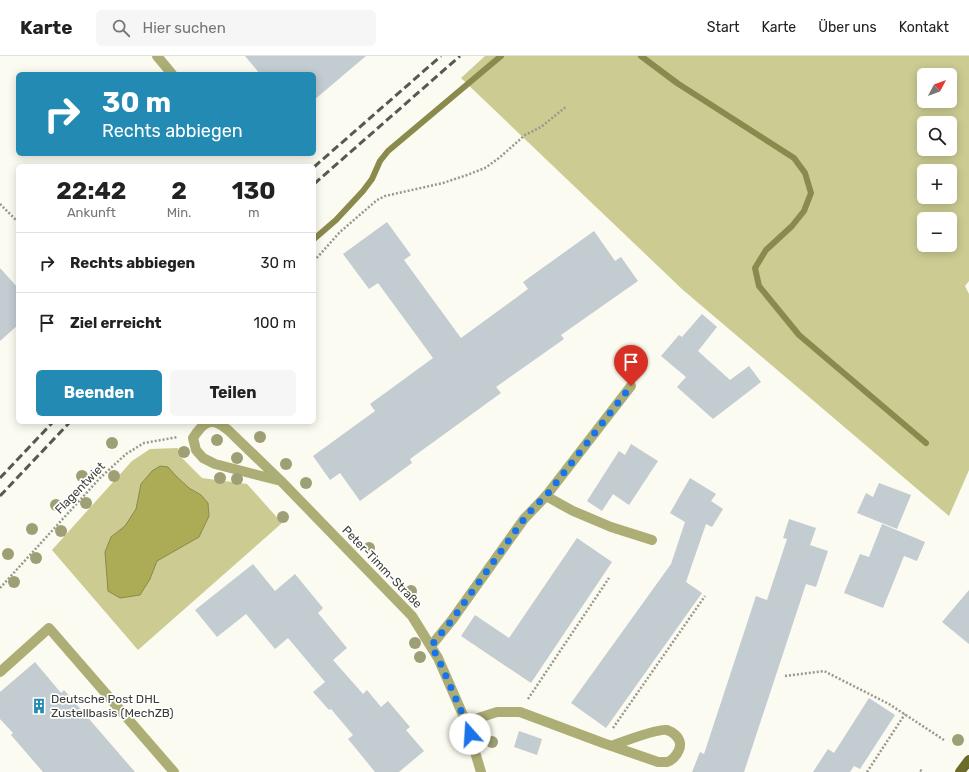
<!DOCTYPE html>
<html lang="de">
<meta charset="utf-8">
<style>
body{margin:0;font-family:Rubik,sans-serif;background:#f6f6f6;color:#222;height:100vh;display:flex;flex-direction:column;font-size:15px;white-space:nowrap}
*{box-sizing:border-box;margin:0}
p{font-size:13px;color:#767676}
.icon{flex:none;width:22px;height:22px;fill:none;stroke:currentColor;stroke-width:2;stroke-linecap:round;stroke-linejoin:round}
.map{position:relative;flex:1;overflow:hidden}
.panel{position:absolute;left:16px;top:108px;width:300px;height:260px;display:flex;flex-direction:column;background:#fff;border-radius:6px;box-shadow:0 2px 10px #0003}
.panel>*{flex:none}
.guide{position:absolute;left:16px;top:16px;width:300px;height:84px;border-radius:6px;box-shadow:0 2px 10px #0003;background:#238bb3;color:#fff;overflow:hidden}
.needle{width:26px;rotate:49deg}
.buttons{position:absolute;left:917px;top:12px;display:grid;gap:8px}
.buttons a{display:grid;place-items:center;width:40px;height:40px;border-radius:6px;background:#fff;box-shadow:0 2px 10px #0003;font-size:20px}
.pin{position:absolute;display:grid;place-items:center;width:34px;height:34px;color:#fff;margin:-41px -17px;border-radius:50% 50% 50% 0;rotate:-45deg;box-shadow:0 0 4px #0007}
.pin .icon{rotate:45deg}
.me{position:absolute;width:44px;margin:-22px;rotate:341deg;stroke-linejoin:round;filter:drop-shadow(0 0 3px #0008)}
.turn{display:flex;align-items:center;gap:14px;height:84px;padding:0 20px;font-size:18px}
.turn .icon{width:52px;height:52px;stroke-width:2.5}
.turn b{display:block;font-size:28px;line-height:34px}
.eta{display:flex;justify-content:space-evenly;align-items:center;height:68px;text-align:center}
.eta b{font-size:24px;font-weight:700;line-height:28px}
.action{display:flex;gap:8px;margin-top:auto;padding:8px 20px}
.action a{flex:1;height:46px;border-radius:6px;background:#238bb3;color:#fff;font-size:16px;font-weight:700;line-height:46px;text-align:center}
.action a+a{background:#f6f6f6;color:#222}
ul{padding:0;list-style:none}
li{display:flex;align-items:center;gap:12px;height:60px;padding:0 20px;border-top:1px solid #e0e0e0}
li div{flex:1}
li b{display:block;font-size:15px}
li em{font-style:normal}
header{display:flex;align-items:center;gap:24px;box-sizing:border-box;height:56px;padding:0 20px;background:#fff;border-bottom:1px solid #e0e0e0}
header strong{font-size:19px}
nav{display:flex;gap:22px;margin-inline-start:auto;font-size:14px}
.search{width:280px;height:36px;background:#f6f6f6;display:flex;align-items:center;gap:10px;box-sizing:border-box;padding:0 14px;border-radius:6px;color:#767676;font-size:15px}
.map>svg:first-child{display:block}
.green{fill:#cbcb92;fill-rule:evenodd}
.water{fill:#acab56;stroke:#8a8a4d}
.lines{fill:none;stroke-linecap:round;stroke-linejoin:round}
.stream{stroke:#8a8a4d;stroke-width:6}
.building{fill:#c2ccd1}
.path{stroke:#989891;stroke-width:2.5;stroke-dasharray:2 2;stroke-linecap:butt}
.service{stroke:#adae75;stroke-width:10}
.minor{stroke:#adae75;stroke-width:10}
.primary{stroke:#6c6b2a;stroke-width:10}
.rail{stroke:#585853;stroke-width:3;stroke-dasharray:8 4;stroke-linecap:butt}
.tree{fill:#9f9f76}
.route{stroke:#1a73e8;stroke-width:7;stroke-dasharray:0 12.6}
.labels{text-anchor:middle;dominant-baseline:central;stroke-width:3.5;stroke-linejoin:round;paint-order:stroke}
.street-label{font-size:12px;fill:#3c3c38;stroke:#fff}
.poi-label{font-size:12px;fill:#3c3c38;stroke:#fff;text-anchor:start}
</style>
<header>
<strong>Karte</strong>
<div class="search"><svg class="icon" aria-label="search" viewBox="0 0 24 24"><circle cx="10" cy="10" r="6"/><path d="M15 15l6 6"/></svg>Hier suchen</div>
<nav><a>Start</a><a>Karte</a><a>Über uns</a><a>Kontakt</a></nav>
</header>
<div class="map">
<svg width="969" height="716" viewBox="0 0 969 716">
<rect width="100%" height="100%" fill="#fbfbf1"/>
<!-- green -->
<g class="green">
<path d="M 485,0 L 969,0 L 969,225 L 965,230 L 969,238 L 969,414 L 949,460 L 683,234 L 461,22 ZM 924,19 L 950,19 L 950,45 L 924,45 ZM 924,67 L 950,67 L 950,93 L 924,93 ZM 924,115 L 950,115 L 950,141 L 924,141 ZM 924,163 L 950,163 L 950,189 L 924,189 Z"/>
<path d="M 178,392 L 180,400 L 202,422 L 247,428 L 282,467 L 138,594 L 52,494 L 132,405 L 150,393 Z"/>
</g>
<!-- water -->
<path class="water" d="M 160,410 L 168,411 L 176,420 L 189,432 L 201,439 L 208,447 L 209,460 L 199,481 L 157,505 L 150,523 L 140,539 L 120,542 L 108,535 L 105,496 L 111,481 L 125,470 L 136,453 L 141,428 L 152,415 Z"/>
<g class="lines">
<!-- stream -->
<g class="stream">
<path d="M 641,0 L 677,27 L 794,102 L 805,117 L 811,137 L 804,155 L 792,170 L 766,194 L 755,212 L 759,230 L 799,279 L 926,387"/>
<path d="M 314,183 L 336,164 L 363,135 L 372,123 L 380,105 L 388,95 L 501,0"/>
</g>
</g>
<!-- building -->
<g class="building">
<path d="M 245,0 L 366,0 L 314,44 L 314,18 L 260,18 Z"/>
<path d="M 387,166 L 411,199 L 404,204 L 461,282 L 528,233 L 523,226 L 594,175 L 615,205 L 621,201 L 638,225 L 561,279 L 564,283 L 496,331 L 501,337 L 410,403 L 412,407 L 360,445 L 340,417 L 330,424 L 313,400 L 375,355 L 370,348 L 433,302 L 378,227 L 369,233 L 343,198 Z"/>
<path d="M 0,212 L 18,232 L 18,269 L 0,285 Z"/>
<path d="M 702,258 L 717,271 L 698,295 L 730,324 L 749,310 L 761,326 L 713,363 L 677,331 L 686,321 L 661,300 L 679,279 L 682,281 Z"/>
<path d="M 631,388 L 658,405 L 629,449 L 613,438 L 602,455 L 587,445 L 619,395 L 625,399 Z"/>
<path d="M 690,422 L 716,438 L 711,445 L 723,453 L 712,471 L 706,468 L 686,526 L 702,537 L 606,672 L 571,647 L 671,508 L 685,466 L 670,457 Z"/>
<path d="M 879,427 L 911,439 L 897,473 L 857,457 L 866,437 L 873,441 Z"/>
<path d="M 789,463 L 816,472 L 810,489 L 828,495 L 816,531 L 806,528 L 744,716 L 692,716 L 700,696 L 704,698 L 756,540 L 767,544 L 787,483 L 783,482 Z"/>
<path d="M 882,468 L 925,486 L 917,505 L 904,500 L 883,552 L 844,537 L 860,498 L 869,501 Z"/>
<path d="M 577,482 L 612,506 L 531,627 L 461,580 L 475,559 L 509,582 Z"/>
<path d="M 253,508 L 275,535 L 295,518 L 323,552 L 318,557 L 347,592 L 333,604 L 363,638 L 367,634 L 381,651 L 388,645 L 410,671 L 406,674 L 424,695 L 399,716 L 375,716 L 362,700 L 348,683 L 353,679 L 331,653 L 329,654 L 313,636 L 325,626 L 288,582 L 275,593 L 246,558 L 217,581 L 195,554 Z"/>
<path d="M 969,534 L 969,588 L 942,566 Z"/>
<path d="M 35,606 L 61,637 L 64,634 L 135,716 L 43,716 L 11,679 L 13,677 L 0,663 L 0,636 Z"/>
<path d="M 869,642 L 895,659 L 860,713 L 854,710 L 850,716 L 813,716 L 828,693 L 834,697 Z"/>
<path d="M 519,675 L 542,683 L 537,699 L 514,691 Z"/>
</g>
<g class="lines">
<!-- path -->
<g class="path">
<path d="M 0,148 L 18,166"/>
<path d="M 314,205 L 340,176 L 377,144 L 385,140 L 443,127 L 467,119 L 485,112 L 499,102 L 525,79 L 541,71 L 567,50"/>
<path d="M 0,532 L 100,422 L 126,398 L 144,387 L 178,381"/>
<path d="M 785,620 L 824,615 L 889,648 L 944,684"/>
<path d="M 528,643 L 609,522"/>
<path d="M 613,672 L 705,540"/>
<path d="M 920,714 L 923,716"/>
<path d="M 867,716 L 905,658"/>
</g>
<!-- service -->
<g class="service">
<path d="M 157,0 L 172,18"/>
<path d="M 546,440 L 573,455 L 611,471 L 652,484"/>
<path d="M 431,590 L 452,564 L 524,463 L 546,440 L 631,330"/>
<path d="M 0,616 L 49,572 L 174,716"/>
</g>
<!-- minor -->
<g class="minor">
<path d="M 281,425 L 215,408 L 203,402 L 196,394 L 193,382 C 199,373 207,361 219,368 C 222,369 225,372 228,374 L 281,425 L 412,560 L 438,602 L 466,666 L 481,716"/>
<path d="M 466,666 L 497,656 L 520,656 L 603,687 L 658,706 C 661,706 665,706 667,706 C 674,704 681,694 680,687 C 679,681 673,676 667,674 C 658,672 622,686 611,690"/>
</g>
<!-- primary -->
<path class="primary" d="M 960,716 L 969,704"/>
<!-- rail -->
<g class="rail">
<path d="M 314,111 L 441,0"/>
<path d="M 314,128 L 460,0"/>
<path d="M 0,422 L 53,366"/>
<path d="M 0,440 L 70,366"/>
</g>
</g>
<!-- trees -->
<g class="tree">
<circle cx="260" cy="381" r="6"/>
<circle cx="217" cy="384" r="6"/>
<circle cx="112" cy="387" r="6"/>
<circle cx="184" cy="396" r="6"/>
<circle cx="237" cy="402" r="6"/>
<circle cx="286" cy="408" r="6"/>
<circle cx="82" cy="420" r="6"/>
<circle cx="114" cy="420" r="6"/>
<circle cx="220" cy="422" r="6"/>
<circle cx="237" cy="423" r="6"/>
<circle cx="306" cy="427" r="6"/>
<circle cx="86" cy="447" r="6"/>
<circle cx="56" cy="449" r="6"/>
<circle cx="283" cy="461" r="6"/>
<circle cx="32" cy="473" r="6"/>
<circle cx="61" cy="475" r="6"/>
<circle cx="369" cy="492" r="6"/>
<circle cx="8" cy="498" r="6"/>
<circle cx="36" cy="502" r="6"/>
<circle cx="14" cy="526" r="6"/>
<circle cx="411" cy="535" r="6"/>
<circle cx="415" cy="587" r="6"/>
<circle cx="420" cy="601" r="6"/>
<circle cx="958" cy="684" r="6"/>
<circle cx="492" cy="686" r="6"/>
</g>
<g class="lines">
<!-- route -->
<path class="route" d="M 470,678 L 466,666 L 438,602 L 431,590 L 452,564 L 524,463 L 535,450 L 546,440 L 631,330"/>
</g>
<!-- icons -->
<defs>
<symbol id="building-bare" viewBox="-9 -9 18 18"><path d="M-4-6H4V6H1V3H-1V6H-4ZM-2.5-4.3h1.7v1.8h-1.7ZM.8-4.3h1.7v1.8H.8ZM-2.5-1h1.7V.8h-1.7ZM.8-1h1.7V.8H.8Z" fill="#238bb3" stroke="#fff" stroke-width="2.5" paint-order="stroke"/></symbol>
</defs>
<g fill-rule="evenodd">
<use href="#building-bare" x="28" y="639" width="22" height="22"/>
</g>
<g class="labels">
<!-- street labels -->
<g class="street-label">
<text transform="translate(80 432) rotate(-46)">Flagentwiet</text>
<text transform="translate(382 511) rotate(46)">Peter-Timm-Straße</text>
</g>
<!-- poi labels -->
<g class="poi-label">
<text x="51" y="643">Deutsche Post DHL<tspan x="51" dy="14">Zustellbasis (MechZB)</tspan></text>
</g>
</g>
</svg>
<div class="buttons">
<a><svg class="needle" viewBox="-14 -14 28 28"><path d="M0-13l5 13h-10z" fill="#e53935"/><path d="M0 13l5-13h-10z" fill="#767676"/></svg></a>
<a><svg class="icon" aria-label="search" viewBox="0 0 24 24"><circle cx="10" cy="10" r="6"/><path d="M15 15l6 6"/></svg></a>
<a>+</a>
<a>−</a>
</div>
<div class="pin" style="left:631px;top:330px;background:#d93025"><svg class="icon" aria-label="arrive" viewBox="0 0 24 24"><path d="M6 21V4h12l-3 4 3 4H6"/></svg></div>
<svg class="me" style="left:470px;top:678px" viewBox="-20 -20 40 40"><circle r="19" fill="#fff"/><path d="M0-13L10 11 0 6-10 11z" fill="#1a73e8"/></svg>
<div class="guide">
<div class="turn"><svg class="icon" aria-label="right" viewBox="0 0 24 24"><path d="M7 20v-9h11M14 6l5 5-5 5"/></svg><div><b>30 m</b>Rechts abbiegen</div></div>
</div>
<section class="panel">
<div class="eta">
<div><b>22:42</b><p>Ankunft</p></div>
<div><b>2</b><p>Min.</p></div>
<div><b>130</b><p>m</p></div>
</div>
<ul>
<li><svg class="icon" aria-label="right" viewBox="0 0 24 24"><path d="M7 20v-9h11M14 6l5 5-5 5"/></svg><div><b>Rechts abbiegen</b></div><em>30 m</em></li>
<li><svg class="icon" aria-label="arrive" viewBox="0 0 24 24"><path d="M6 21V4h12l-3 4 3 4H6"/></svg><div><b>Ziel erreicht</b></div><em>100 m</em></li>
</ul>
<div class="action"><a>Beenden</a><a>Teilen</a></div>
</section>
</div>
